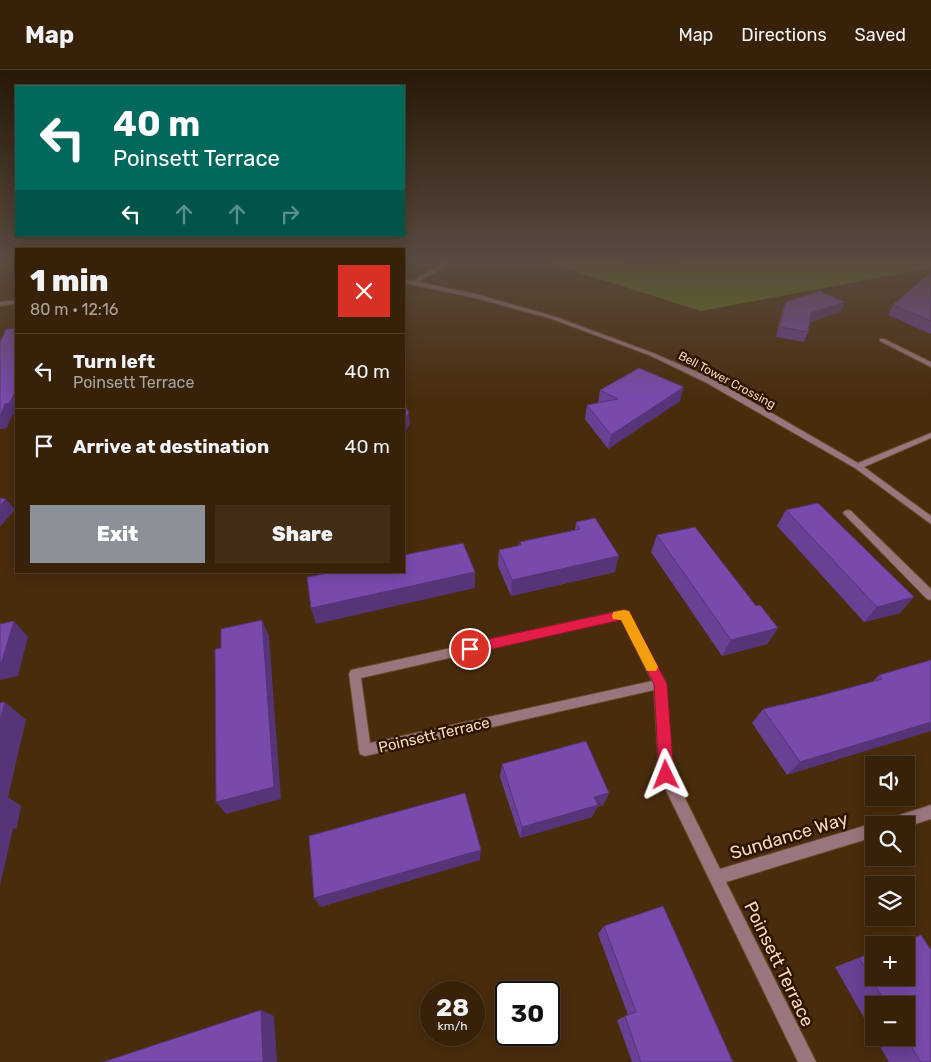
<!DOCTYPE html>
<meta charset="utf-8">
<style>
body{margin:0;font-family:Rubik,sans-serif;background:#422e17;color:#f1f3f6;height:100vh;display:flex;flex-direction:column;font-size:19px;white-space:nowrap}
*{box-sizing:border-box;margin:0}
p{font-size:16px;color:#aaa39c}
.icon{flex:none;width:28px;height:28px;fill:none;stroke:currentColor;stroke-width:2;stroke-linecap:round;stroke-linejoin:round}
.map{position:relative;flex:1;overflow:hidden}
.drawer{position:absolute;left:15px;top:178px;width:390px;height:325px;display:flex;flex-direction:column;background:#372109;border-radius:0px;box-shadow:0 2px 12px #0003,0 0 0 1px #513e2a}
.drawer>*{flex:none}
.guide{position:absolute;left:15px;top:15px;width:390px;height:152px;border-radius:0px;box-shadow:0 2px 12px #0003,0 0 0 1px #513e2a;background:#00695c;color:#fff;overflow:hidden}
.buttons{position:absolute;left:865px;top:686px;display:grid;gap:10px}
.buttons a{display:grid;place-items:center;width:50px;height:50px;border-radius:0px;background:#372109;box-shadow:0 2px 12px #0003,0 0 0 1px #513e2a;font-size:25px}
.speed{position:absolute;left:420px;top:911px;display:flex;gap:10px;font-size:25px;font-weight:700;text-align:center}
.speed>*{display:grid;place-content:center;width:65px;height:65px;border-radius:50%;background:#372109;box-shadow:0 2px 12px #0003,0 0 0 1px #513e2a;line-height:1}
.speed small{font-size:12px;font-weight:400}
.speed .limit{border:2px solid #111;border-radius:8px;background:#fff;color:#111}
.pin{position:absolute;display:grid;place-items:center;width:42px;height:42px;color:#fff;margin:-21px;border:2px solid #fff;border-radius:50%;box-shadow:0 1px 5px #0007}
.me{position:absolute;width:55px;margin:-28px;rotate:358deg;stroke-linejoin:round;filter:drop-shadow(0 0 4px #0008)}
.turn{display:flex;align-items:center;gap:18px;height:105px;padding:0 15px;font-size:22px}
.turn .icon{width:65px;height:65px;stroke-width:2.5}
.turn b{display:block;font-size:35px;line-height:42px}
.lanes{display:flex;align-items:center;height:48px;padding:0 15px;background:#0003;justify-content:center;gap:25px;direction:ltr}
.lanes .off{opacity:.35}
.round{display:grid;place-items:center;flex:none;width:52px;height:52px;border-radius:0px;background:#422e17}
.headline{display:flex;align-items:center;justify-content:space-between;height:85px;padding:0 15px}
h1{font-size:30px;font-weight:800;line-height:38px}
.cta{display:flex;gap:10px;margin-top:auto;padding:10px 15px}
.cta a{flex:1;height:58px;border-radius:0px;background:#8c9099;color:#fff;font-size:20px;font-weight:800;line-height:58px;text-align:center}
.cta a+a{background:#422e17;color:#f1f3f6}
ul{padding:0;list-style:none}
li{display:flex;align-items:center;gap:15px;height:75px;padding:0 15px;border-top:1px solid #513e2a}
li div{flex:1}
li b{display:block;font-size:19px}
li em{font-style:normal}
header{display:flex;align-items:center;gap:30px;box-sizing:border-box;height:70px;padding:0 25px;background:#372109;border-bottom:1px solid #513e2a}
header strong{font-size:24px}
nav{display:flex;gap:28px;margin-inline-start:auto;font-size:18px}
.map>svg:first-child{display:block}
.forest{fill:#5e7714}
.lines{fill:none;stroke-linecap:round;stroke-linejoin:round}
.service-casing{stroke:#654828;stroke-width:2}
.minor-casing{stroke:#654828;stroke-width:2}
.service{fill:#9a757d;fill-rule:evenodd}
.minor{fill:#9a757d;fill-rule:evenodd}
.wall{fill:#684094}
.shaded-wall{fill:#553478}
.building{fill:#794aac;stroke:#553478}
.route{fill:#e11d48;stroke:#92132f}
.slow{fill:#f59e0b}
.labels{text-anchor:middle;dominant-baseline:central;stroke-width:5;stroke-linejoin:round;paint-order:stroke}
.far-street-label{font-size:12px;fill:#f8d8bc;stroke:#2c1500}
.street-label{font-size:15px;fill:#f8d8bc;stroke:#2c1500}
.near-street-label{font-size:18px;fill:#f8d8bc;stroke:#2c1500}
</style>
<header>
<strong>Map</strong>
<nav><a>Map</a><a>Directions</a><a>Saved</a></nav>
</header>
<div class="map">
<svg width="931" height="992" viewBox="0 0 931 992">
<rect width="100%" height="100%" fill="#492c0c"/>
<!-- forest -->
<path class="forest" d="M 540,190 L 621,190 L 630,194 L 765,190 L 931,190 L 931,198 L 701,241 Z"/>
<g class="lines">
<defs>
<path id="service" d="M 446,190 L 451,190 C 442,202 427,204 416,214 L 411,213 C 421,203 436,201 446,190 Z"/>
<g id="minor">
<path d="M 404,209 L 476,224 L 556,247 L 653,283 L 711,308 L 858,393 L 931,363 L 931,368 L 864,397 L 931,446 L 931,454 L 855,398 L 705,312 L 649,285 L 552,249 L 475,228 L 404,213 Z"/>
<path d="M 16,230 L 16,234 L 0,236 L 0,232 Z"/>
<path d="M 880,269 L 884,269 L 931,292 L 931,297 L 880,271 Z"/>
<path d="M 848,440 L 851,441 L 931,519 L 931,530 L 927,529 L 845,445 L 843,443 L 845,441 Z"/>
<path d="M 624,540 L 628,541 L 666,614 L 673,704 L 720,799 L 874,753 L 879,755 L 874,755 L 874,767 L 726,812 L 816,992 L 798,992 L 661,710 L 659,705 L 654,620 L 365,686 L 360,684 L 359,680 L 349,604 L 351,600 ZM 621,549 L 652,611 L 370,673 L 361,608 Z"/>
<path d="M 931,735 L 931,749 L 906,757 L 906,755 L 883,755 L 885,750 L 890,748 Z"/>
</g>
</defs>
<!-- service casing -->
<use href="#service" class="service-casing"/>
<!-- minor casing -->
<use href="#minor" class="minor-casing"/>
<!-- service -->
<use href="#service" class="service"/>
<!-- minor -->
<use href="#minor" class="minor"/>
</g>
<!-- wall -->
<g class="wall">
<path d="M 931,202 L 931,264 L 888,245 L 893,235 Z"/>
<path d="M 786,232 L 845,232 L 840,242 L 810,252 L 808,262 L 804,272 L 776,267 L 782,241 Z"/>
<path d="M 600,320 L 680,331 L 608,379 L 585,349 L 587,335 L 598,333 Z"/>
<path d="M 786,440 L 900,543 L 864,552 L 777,456 Z"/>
<path d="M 576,452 L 615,502 L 511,526 L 498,496 L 499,480 L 519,476 L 520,472 L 575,460 Z"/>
<path d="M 657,465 L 756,536 L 778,558 L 767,574 L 722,586 L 651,482 Z"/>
<path d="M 931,590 L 787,705 L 752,653 L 763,639 L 819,626 L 872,612 L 879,605 Z"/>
<path d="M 502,694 L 609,723 L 603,735 L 597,737 L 592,747 L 520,768 L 500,707 Z"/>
<path d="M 604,856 L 733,992 L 632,992 L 617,950 L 628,945 L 598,864 Z"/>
<path d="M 921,865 L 931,880 L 931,992 L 889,992 L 875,968 L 906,968 L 906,935 L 874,935 L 874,965 L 835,897 L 874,882 L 874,908 L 906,908 L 906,875 L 893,875 Z"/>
</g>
<!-- shaded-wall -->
<g class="shaded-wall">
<path d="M 845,232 L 840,242 L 807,253 L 811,243 Z"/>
<path d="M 684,317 L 680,331 L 608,379 L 611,365 Z"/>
<path d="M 16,320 L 16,344 L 12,345 L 7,358 L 0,359 L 0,347 L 5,334 Z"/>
<path d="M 409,343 L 410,353 L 404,365 L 404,352 Z"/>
<path d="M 6,429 L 15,440 L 0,457 L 0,436 Z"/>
<path d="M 619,486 L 615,502 L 511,526 L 512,510 Z"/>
<path d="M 475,502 L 475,518 L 316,554 L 311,538 Z"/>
<path d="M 914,527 L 900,543 L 864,552 L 877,537 Z"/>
<path d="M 262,550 L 269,566 L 281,729 L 226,744 L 216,732 Z"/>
<path d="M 14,551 L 28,567 L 18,606 L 0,610 L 0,592 Z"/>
<path d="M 778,558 L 767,574 L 722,586 L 731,570 Z"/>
<path d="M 5,632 L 26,650 L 8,727 L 21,736 L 17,758 L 13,759 L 0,816 L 0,651 Z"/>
<path d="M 931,652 L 931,661 L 787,705 L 800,692 Z"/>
<path d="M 609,723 L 603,735 L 597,737 L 592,747 L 520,768 L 522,757 L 594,727 Z"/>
<path d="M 481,780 L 480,790 L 321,837 L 314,828 Z"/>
<path d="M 261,940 L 274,946 L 277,992 L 263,992 Z"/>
</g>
<!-- building -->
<g class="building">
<path d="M 931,202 L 931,251 L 893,235 Z"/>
<path d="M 820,221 L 845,232 L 811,243 L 808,262 L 780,257 L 786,232 Z"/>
<path d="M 16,254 L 16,320 L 10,333 L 5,334 L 0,347 L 0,272 L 6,259 L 15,258 Z"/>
<path d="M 639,298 L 684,317 L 611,365 L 587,335 L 618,329 L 600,320 Z"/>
<path d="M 404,333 L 409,343 L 404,352 Z"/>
<path d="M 0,428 L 6,429 L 0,436 Z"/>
<path d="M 818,433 L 914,527 L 877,537 L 786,440 Z"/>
<path d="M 595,448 L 619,486 L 512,510 L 499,480 L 521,475 L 520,472 L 580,459 L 576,452 Z"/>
<path d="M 695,457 L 756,536 L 760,535 L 778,558 L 731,570 L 657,465 Z"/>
<path d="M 463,473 L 475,502 L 311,538 L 307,507 L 329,503 L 329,501 L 404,501 L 404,485 Z"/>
<path d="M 262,550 L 274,717 L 216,732 L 215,579 L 221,578 L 221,559 Z"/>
<path d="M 14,551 L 2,591 L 0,592 L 0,554 Z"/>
<path d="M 931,590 L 931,652 L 800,692 L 763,639 L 819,626 L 882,609 L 879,605 Z"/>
<path d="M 5,632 L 0,651 L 0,633 Z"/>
<path d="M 586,671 L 609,723 L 594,727 L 598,735 L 522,757 L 502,694 Z"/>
<path d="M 465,723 L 481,780 L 314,828 L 309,766 Z"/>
<path d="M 663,836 L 733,992 L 641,992 L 625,946 L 636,942 L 604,856 Z"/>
<path d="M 921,865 L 931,880 L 931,992 L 921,992 L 906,968 L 906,935 L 887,935 L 859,888 L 874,882 L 874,908 L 906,908 L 906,875 L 894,875 Z"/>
<path d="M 261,940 L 263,992 L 103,992 Z"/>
</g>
<!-- sky -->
<linearGradient id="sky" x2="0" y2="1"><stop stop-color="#281807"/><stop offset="0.58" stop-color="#594b40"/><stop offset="1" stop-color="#594b40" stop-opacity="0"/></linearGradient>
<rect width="931" height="329" fill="url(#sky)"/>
<!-- route -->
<path class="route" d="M 624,540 L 629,541 L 667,614 L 674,705 L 672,710 L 666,712 L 661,710 L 659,705 L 654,614 L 621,550 L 470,584 L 464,579 L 470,573 Z"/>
<!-- slow -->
<path class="slow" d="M 624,540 L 629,541 L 656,593 L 658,597 L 656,601 L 647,601 L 621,550 L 613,549 L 612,546 L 613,542 Z"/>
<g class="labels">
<!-- far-street labels -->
<g class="far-street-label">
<text transform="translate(727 310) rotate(28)">Bell Tower Crossing</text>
</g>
<!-- street labels -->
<g class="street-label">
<text transform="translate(434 665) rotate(-13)">Poinsett Terrace</text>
</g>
<!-- near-street labels -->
<g class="near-street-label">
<text transform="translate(789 766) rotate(-17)">Sundance Way</text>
<text transform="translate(779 894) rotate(64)">Poinsett Terrace</text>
</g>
</g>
</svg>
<div class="buttons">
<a><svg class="icon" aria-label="sound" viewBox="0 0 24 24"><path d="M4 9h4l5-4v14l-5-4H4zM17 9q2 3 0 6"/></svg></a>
<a><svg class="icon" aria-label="search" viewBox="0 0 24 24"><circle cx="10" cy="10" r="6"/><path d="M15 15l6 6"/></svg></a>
<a><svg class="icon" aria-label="layers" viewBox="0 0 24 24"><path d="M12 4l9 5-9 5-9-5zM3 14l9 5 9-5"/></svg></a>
<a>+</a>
<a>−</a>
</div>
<div class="speed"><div>28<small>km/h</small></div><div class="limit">30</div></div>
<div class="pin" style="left:470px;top:579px;background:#d93025"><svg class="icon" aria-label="arrive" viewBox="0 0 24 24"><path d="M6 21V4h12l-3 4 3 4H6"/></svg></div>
<svg class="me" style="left:666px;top:705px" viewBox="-20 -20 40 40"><path d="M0-17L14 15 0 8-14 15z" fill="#e11d48" stroke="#fff" stroke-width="4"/></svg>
<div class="guide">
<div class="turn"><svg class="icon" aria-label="left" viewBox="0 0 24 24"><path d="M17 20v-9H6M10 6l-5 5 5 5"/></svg><div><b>40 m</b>Poinsett Terrace</div></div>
<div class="lanes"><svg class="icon" aria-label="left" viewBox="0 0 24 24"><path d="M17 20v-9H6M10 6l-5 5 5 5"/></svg><svg class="icon off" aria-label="ahead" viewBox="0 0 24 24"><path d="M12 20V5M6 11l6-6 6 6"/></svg><svg class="icon off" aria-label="ahead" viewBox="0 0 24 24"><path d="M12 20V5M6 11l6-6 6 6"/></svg><svg class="icon off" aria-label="right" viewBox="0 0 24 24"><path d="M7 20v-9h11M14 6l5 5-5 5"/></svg></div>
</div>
<section class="drawer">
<div class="headline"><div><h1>1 min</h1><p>80 m · 12:16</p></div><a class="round" style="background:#d93025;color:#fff"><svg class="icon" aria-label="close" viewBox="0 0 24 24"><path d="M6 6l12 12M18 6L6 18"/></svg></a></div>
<ul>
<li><svg class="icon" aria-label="left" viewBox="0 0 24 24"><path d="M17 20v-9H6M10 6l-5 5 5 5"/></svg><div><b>Turn left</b><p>Poinsett Terrace</p></div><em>40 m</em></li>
<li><svg class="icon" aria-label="arrive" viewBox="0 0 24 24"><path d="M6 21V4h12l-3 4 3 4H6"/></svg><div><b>Arrive at destination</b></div><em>40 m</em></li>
</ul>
<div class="cta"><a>Exit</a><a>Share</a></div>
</section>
</div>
